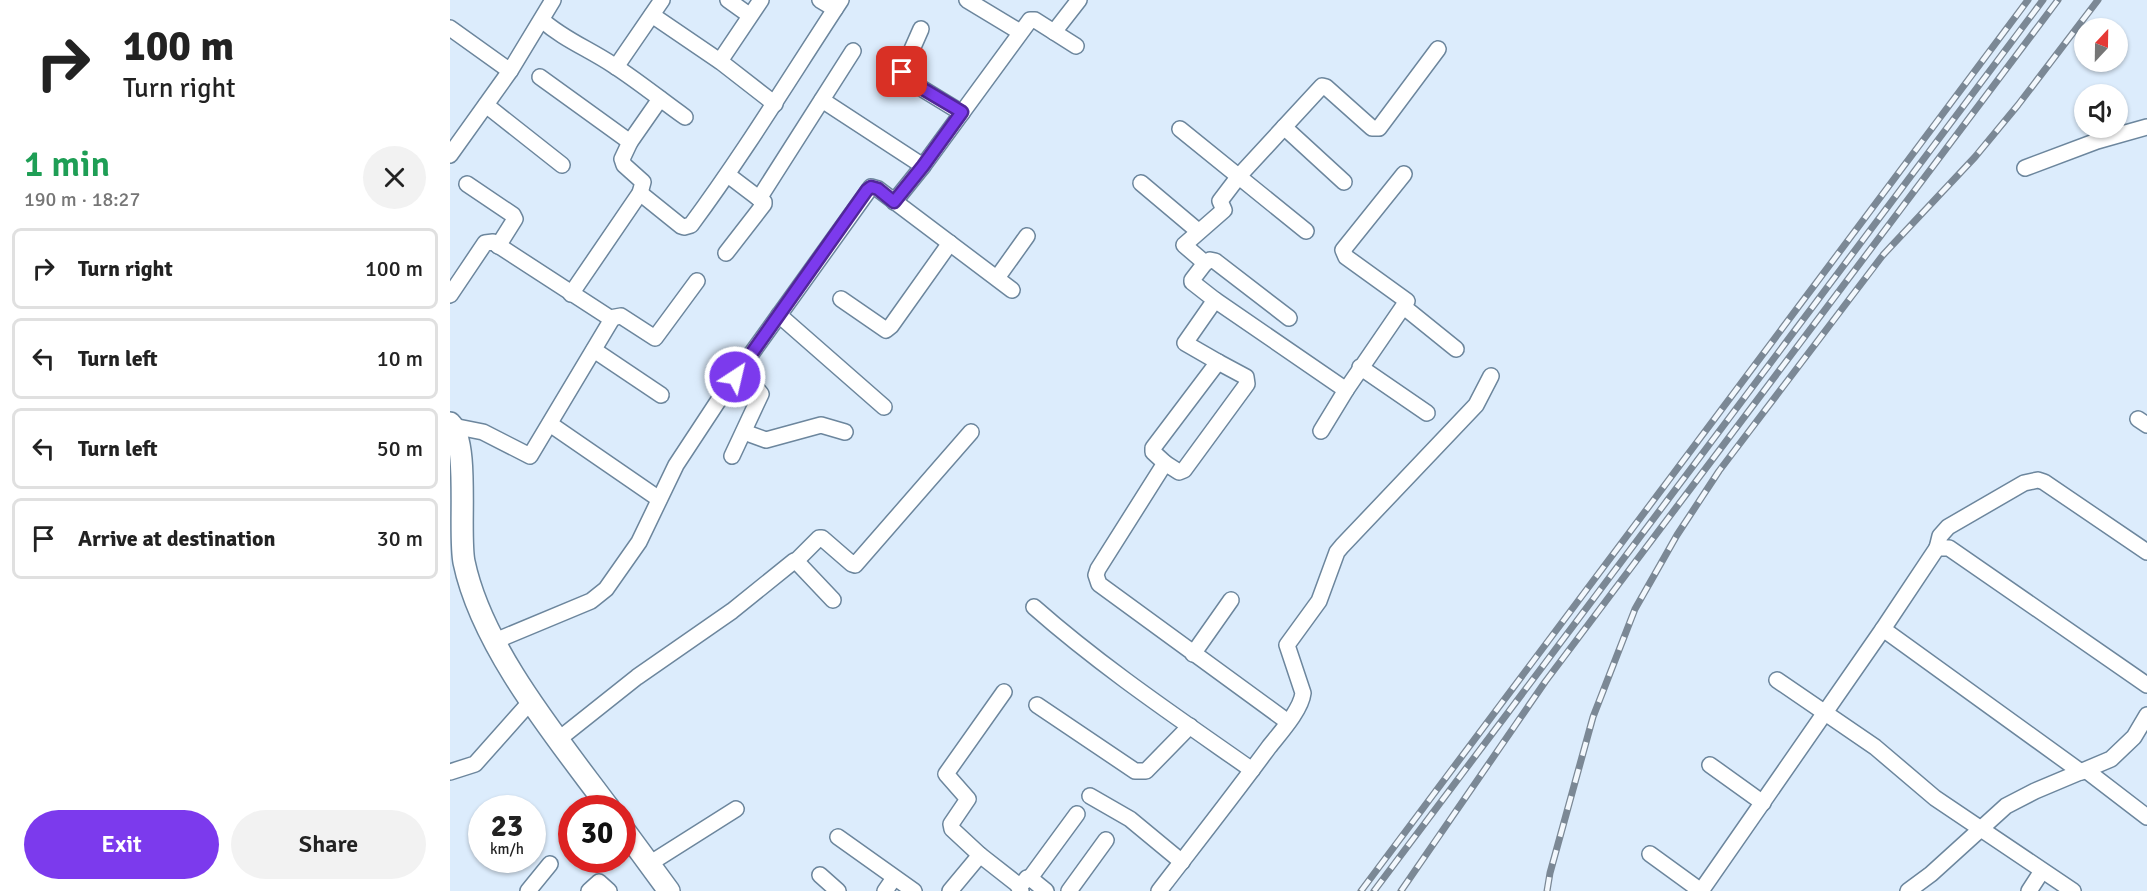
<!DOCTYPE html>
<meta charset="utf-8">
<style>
body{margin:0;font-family:Signika,sans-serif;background:#f2f2f2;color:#222;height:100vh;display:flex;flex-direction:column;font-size:22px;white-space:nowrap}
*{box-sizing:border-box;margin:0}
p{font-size:20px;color:#767676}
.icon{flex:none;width:33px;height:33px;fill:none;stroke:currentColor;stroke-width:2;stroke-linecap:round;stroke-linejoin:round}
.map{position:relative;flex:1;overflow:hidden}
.sheet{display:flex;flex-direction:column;background:#fff;width:450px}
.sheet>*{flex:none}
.hud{background:#fff;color:#222;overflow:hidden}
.needle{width:39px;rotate:22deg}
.tools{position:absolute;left:1624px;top:18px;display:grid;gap:12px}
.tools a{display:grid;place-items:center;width:54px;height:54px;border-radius:50%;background:#fff;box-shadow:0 2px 4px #0004;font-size:30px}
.speed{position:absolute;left:18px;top:795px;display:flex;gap:12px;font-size:30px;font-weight:700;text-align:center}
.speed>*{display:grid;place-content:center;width:78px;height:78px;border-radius:50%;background:#fff;box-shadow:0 2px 4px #0004;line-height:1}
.speed small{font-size:15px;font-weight:400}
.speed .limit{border:9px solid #d22;background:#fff;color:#111}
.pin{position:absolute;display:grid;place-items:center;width:51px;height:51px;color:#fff;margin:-26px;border-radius:12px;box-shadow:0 3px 9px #0006}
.me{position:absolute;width:66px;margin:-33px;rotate:35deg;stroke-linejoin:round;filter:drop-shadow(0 0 4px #0008)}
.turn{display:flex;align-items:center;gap:21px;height:126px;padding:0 24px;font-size:27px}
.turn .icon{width:78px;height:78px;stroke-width:2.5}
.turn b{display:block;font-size:42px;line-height:51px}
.round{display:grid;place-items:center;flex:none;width:63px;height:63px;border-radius:32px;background:#f2f2f2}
.headline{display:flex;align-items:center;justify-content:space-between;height:102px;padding:0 24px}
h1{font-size:36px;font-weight:600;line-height:45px;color:#1e9e55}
.cta{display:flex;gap:12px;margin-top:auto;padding:12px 24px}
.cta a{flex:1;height:69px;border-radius:36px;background:#7c3aed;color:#fff;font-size:24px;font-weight:600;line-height:69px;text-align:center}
.cta a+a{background:#f2f2f2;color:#222}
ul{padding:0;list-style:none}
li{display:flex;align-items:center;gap:18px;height:81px;margin:0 12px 9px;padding:0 12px;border:3px solid #e0e0e0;border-radius:9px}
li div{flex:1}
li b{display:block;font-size:22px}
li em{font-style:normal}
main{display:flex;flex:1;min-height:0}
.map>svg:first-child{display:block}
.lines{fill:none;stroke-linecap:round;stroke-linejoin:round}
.street-casing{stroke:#6c869d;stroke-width:18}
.secondary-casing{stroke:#6c869d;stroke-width:24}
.street{stroke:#fff;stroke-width:15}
.secondary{stroke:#fff;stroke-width:21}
.rail-casing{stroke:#7b8895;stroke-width:7}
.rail{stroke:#f3f8fd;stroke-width:4.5;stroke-dasharray:14;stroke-linecap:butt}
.route-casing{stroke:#51269a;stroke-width:15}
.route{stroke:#7c3aed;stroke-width:10}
</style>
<main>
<section class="sheet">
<div class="hud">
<div class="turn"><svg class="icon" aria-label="right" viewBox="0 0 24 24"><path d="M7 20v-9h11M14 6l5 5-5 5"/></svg><div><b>100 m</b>Turn right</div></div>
</div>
<div class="headline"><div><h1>1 min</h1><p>190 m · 18:27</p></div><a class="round"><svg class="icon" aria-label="close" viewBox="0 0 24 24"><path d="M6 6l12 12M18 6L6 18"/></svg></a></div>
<ul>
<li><svg class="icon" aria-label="right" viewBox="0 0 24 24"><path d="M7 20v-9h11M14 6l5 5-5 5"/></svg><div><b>Turn right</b></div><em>100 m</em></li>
<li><svg class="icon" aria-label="left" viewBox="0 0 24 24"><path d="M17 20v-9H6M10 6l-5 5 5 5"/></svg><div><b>Turn left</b></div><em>10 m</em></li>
<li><svg class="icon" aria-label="left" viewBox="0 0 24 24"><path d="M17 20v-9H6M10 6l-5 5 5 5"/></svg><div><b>Turn left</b></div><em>50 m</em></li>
<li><svg class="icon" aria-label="arrive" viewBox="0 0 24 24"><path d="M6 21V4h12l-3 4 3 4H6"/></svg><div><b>Arrive at destination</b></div><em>30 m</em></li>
</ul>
<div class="cta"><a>Exit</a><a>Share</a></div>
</section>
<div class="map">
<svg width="1697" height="891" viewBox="0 0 1697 891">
<rect width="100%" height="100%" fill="#dcecfc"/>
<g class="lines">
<defs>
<g id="street">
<path d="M 278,0 L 299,15"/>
<path d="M 370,0 L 385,9"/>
<path d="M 517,0 L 570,32"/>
<path d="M 202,15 L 271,62 L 325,104"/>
<path d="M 92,20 C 113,39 139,49 163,65 C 188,81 211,100 235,117"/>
<path d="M 0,28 L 60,71 L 103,0"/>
<path d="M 471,29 L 452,72 L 453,77 L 512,113"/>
<path d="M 604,32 L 629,0"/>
<path d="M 270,61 L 311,0"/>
<path d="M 166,67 L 212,0"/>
<path d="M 90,77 L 180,142"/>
<path d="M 372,100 L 473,166"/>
<path d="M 36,105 L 112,165"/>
<path d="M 834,127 L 894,182"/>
<path d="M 730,129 L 856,231"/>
<path d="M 0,155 L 60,71"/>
<path d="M 1575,168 L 1647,141 L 1697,127"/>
<path d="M 278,175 L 307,197 L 310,197 L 403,51"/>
<path d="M 691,183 L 748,231"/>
<path d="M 17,184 L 63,215 L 65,219 L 48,246"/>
<path d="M 190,193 L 231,226 L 234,227 L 241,225 C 295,152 341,76 391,0"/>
<path d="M 444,202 L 473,166 L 580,20 L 585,20 L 626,46"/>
<path d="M 276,253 L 314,204 L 314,202 L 308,198"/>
<path d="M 755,263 L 760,260 L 765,261 L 839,318"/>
<path d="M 547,278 L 577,236"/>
<path d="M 121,294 L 190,193 L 193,182 L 174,165 L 172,159 L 180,142 L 210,99"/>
<path d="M 0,295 L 35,243 L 43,242 L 160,318 L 171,316 L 205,338 L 247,281"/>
<path d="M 391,299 L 436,330 L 441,326 L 500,243"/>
<path d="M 765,300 L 742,282 L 742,280 L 755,263 L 734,245 L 774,210 L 770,201 L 789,176 L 872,86 L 876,87 L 922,128 L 929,128 L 988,49"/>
<path d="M 954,307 L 1006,349"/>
<path d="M 329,315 L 434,407"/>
<path d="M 144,350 L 211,395"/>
<path d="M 768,362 L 796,377 L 797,384 L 734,470 L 729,472 L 715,463 L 648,569 L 646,575 L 649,584 L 838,722"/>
<path d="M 910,367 L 977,413"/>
<path d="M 1688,419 L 1697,425"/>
<path d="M 100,424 L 209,499"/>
<path d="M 3,426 L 33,432 L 80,456 L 162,319"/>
<path d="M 871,431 L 896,390"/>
<path d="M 294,432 L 316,440 L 371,425 L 395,432"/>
<path d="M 282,456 L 311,394 L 307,389 L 285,377"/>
<path d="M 715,463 L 703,452 L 703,448 L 768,362 L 735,343 L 765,300 L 896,390 L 957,301 L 896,257 L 893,250 L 954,174"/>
<path d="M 1487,548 L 1490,536 L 1498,527 L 1574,483 L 1588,480 L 1594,482 L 1697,552"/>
<path d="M 346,561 L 369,538 L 372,538 L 402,564 L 405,565 L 521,432"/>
<path d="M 584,607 C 652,667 728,718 802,770"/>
<path d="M 1433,629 L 1631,772"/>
<path d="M 45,641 L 141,601 L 156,589 L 189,542 L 226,465 L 276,389 L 421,187 L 428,189 L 562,290"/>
<path d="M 743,654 L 781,600"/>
<path d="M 1327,680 L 1425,747 L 1485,798 L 1623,891"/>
<path d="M 554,692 L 496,774 L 518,799 L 501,824 L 502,829 L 530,855 L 567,884 L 571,891"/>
<path d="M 587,705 L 685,771 L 696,771 L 740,726"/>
<path d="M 109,739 L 187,677 L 282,611 L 344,561 L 347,562 L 383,600"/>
<path d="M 1260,765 L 1313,803"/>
<path d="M 1637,771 L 1697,817"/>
<path d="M 0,772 L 25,764 L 81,701"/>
<path d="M 640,796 L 680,819 L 732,862"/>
<path d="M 388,837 L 464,891"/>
<path d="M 1200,854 L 1251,891 L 1433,629 L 1487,548 L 1499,548 L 1697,685"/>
<path d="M 199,864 L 286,809"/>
<path d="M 370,875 L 388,891"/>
<path d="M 580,878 L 627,814"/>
<path d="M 574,882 L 577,878 L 580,878 L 596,891"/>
<path d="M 78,891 L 100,864"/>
<path d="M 139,891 L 149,882 L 159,891"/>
<path d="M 435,891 L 444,878"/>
<path d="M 500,891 L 530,855"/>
<path d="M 619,891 L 656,840"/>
<path d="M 709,891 C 746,843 783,796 819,747 C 830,733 851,710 853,693 L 837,645 L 869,601 L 887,552 L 892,546 L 1026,405 L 1041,376"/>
<path d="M 1458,891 L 1481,874 L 1556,806 L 1585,791 L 1661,759 L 1684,737 L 1697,715"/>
<path d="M 1579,891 L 1592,871"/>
</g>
<g id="secondary">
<path d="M 0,423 C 20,442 8,533 14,562 C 32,648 107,738 159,808"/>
<path d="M 172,827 L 219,891"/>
</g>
</defs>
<!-- street casing -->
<use href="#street" class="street-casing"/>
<!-- secondary casing -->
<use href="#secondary" class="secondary-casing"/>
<!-- street -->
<use href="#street" class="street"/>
<!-- secondary -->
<use href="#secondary" class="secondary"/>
<defs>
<g id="rail">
<path d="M 911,891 L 1578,0"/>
<path d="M 924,891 L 1593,0"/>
<path d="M 951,891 L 1095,682 L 1608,0"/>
<path d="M 1097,891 L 1100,873 L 1143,717 L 1185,609 L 1227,535 L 1269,471 L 1433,255 L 1525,157 L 1568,105 L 1648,0"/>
</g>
</defs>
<!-- rail casing -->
<use href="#rail" class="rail-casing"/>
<!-- rail -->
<use href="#rail" class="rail"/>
</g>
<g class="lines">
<defs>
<path id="route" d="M 285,377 L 417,190 L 421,187 L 428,189 L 444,202 L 473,166 L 512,112 L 453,77 L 452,72"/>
</defs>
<!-- route casing -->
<use href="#route" class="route-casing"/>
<!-- route -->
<use href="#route" class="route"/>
</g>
</svg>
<div class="tools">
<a><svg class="needle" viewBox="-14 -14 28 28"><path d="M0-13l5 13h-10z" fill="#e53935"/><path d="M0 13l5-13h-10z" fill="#767676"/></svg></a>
<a><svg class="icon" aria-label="sound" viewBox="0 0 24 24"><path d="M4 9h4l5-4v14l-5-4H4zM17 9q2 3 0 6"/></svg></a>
</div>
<div class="speed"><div>23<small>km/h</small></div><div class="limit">30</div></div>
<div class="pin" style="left:452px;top:72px;background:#d93025"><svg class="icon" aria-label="arrive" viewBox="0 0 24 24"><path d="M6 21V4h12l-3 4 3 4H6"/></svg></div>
<svg class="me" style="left:285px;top:377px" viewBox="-20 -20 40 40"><circle r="17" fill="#7c3aed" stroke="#fff" stroke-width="3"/><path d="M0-11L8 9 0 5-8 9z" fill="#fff"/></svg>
</div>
</main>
